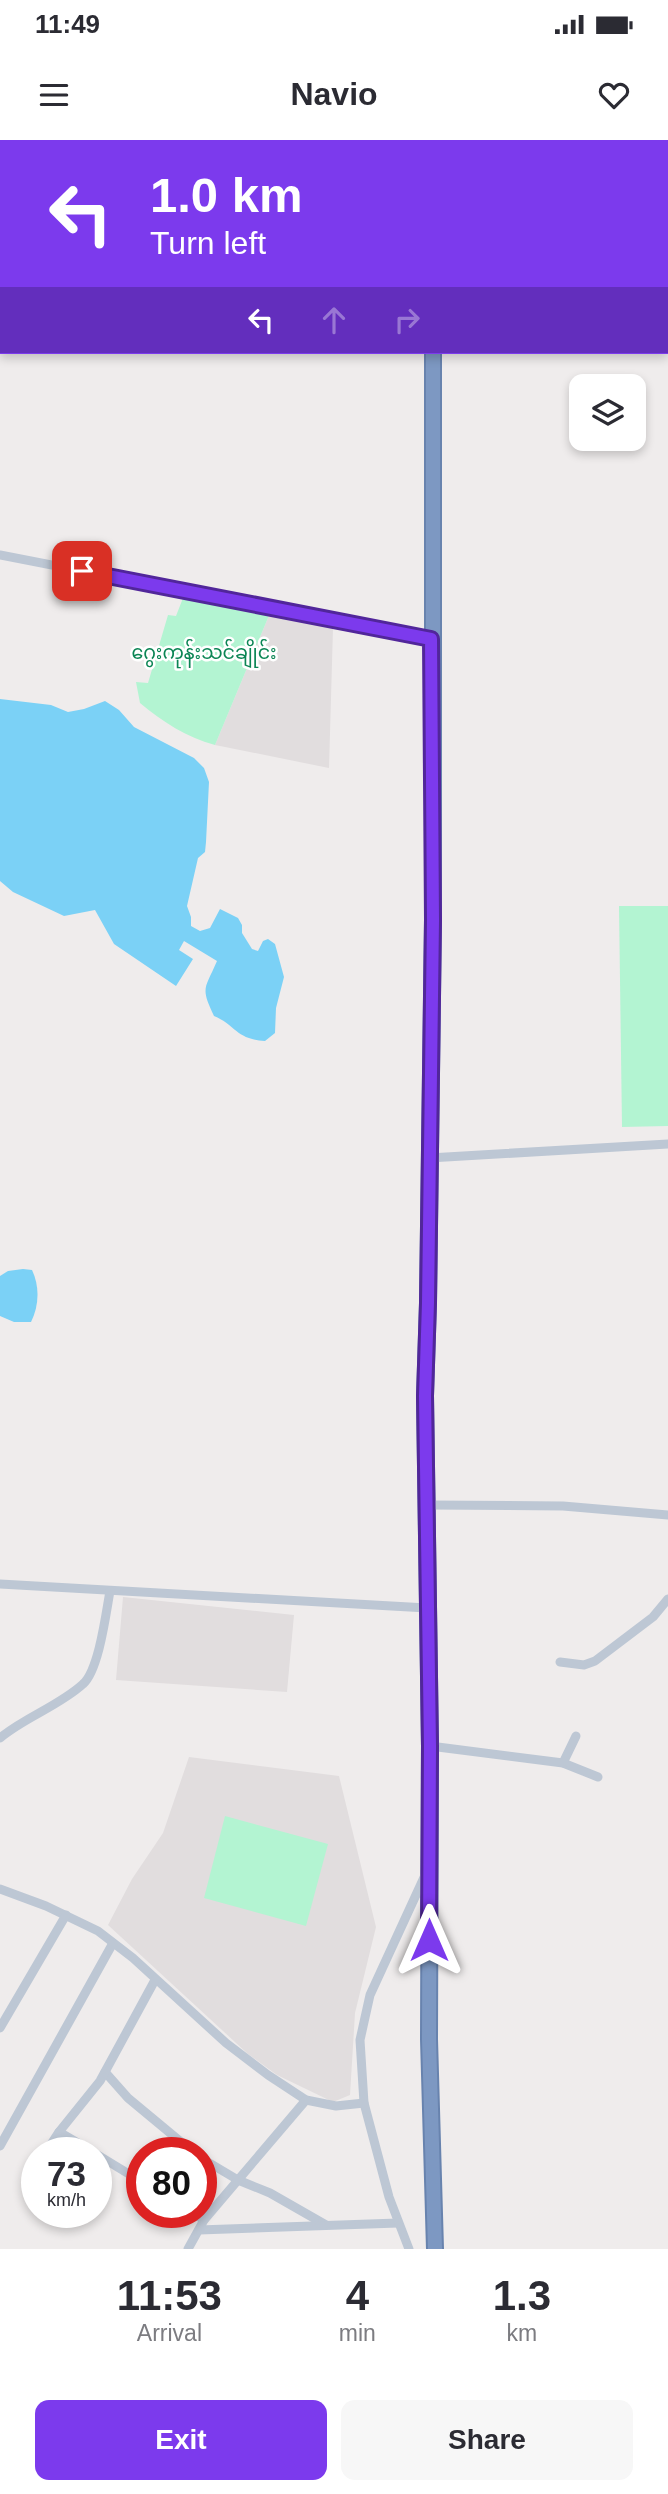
<!DOCTYPE html>
<meta charset="utf-8">
<style>
body{margin:0;font-family:Arial,"Noto Sans Myanmar",sans-serif;background:#f7f7f7;color:#2b2b33;height:100vh;display:flex;flex-direction:column;font-size:26px;white-space:nowrap}
*{box-sizing:border-box;margin:0}
p{font-size:23px;color:#7c7c81}
.icon{flex:none;width:38px;height:38px;fill:none;stroke:currentColor;stroke-width:2;stroke-linecap:round;stroke-linejoin:round}
.map{position:relative;height:2109px;overflow:hidden}
.sheet{display:flex;flex-direction:column;background:#fff;flex:1}
.sheet>*{flex:none}
.top-card{position:absolute;left:0px;top:0px;width:668px;height:214px;box-shadow:0 4px 10px #0003;background:#7c3aed;color:#fff;overflow:hidden}
.controls{position:absolute;left:569px;top:234px;display:grid;gap:14px}
.controls a{display:grid;place-items:center;width:77px;height:77px;border-radius:14px;background:#fff;box-shadow:0 4px 10px #0003;font-size:35px}
.speed{position:absolute;left:21px;top:1997px;display:flex;gap:14px;font-size:35px;font-weight:700;text-align:center}
.speed>*{display:grid;place-content:center;width:91px;height:91px;border-radius:50%;background:#fff;box-shadow:0 4px 10px #0003;line-height:1}
.speed small{font-size:18px;font-weight:400}
.speed .limit{border:10px solid #d22;background:#fff;color:#111}
.pin{position:absolute;display:grid;place-items:center;width:60px;height:60px;color:#fff;margin:-30px;border-radius:14px;box-shadow:0 4px 10px #0006}
.me{position:absolute;width:77px;margin:-38px;rotate:0deg;stroke-linejoin:round;filter:drop-shadow(0 0 5px #0008)}
.turn{display:flex;align-items:center;gap:24px;height:147px;padding:0 35px;font-size:32px}
.turn .icon{width:91px;height:91px;stroke-width:2.5}
.turn b{display:block;font-size:49px;line-height:60px}
.lanes{display:flex;align-items:center;height:66px;padding:0 35px;background:#0003;justify-content:center;gap:35px;direction:ltr}
.lanes .off{opacity:.35}
.eta{display:flex;justify-content:space-evenly;align-items:center;height:119px;text-align:center}
.eta b{font-size:42px;font-weight:700;line-height:49px}
.action{display:flex;gap:14px;margin-top:auto;padding:14px 35px}
.action a{flex:1;height:80px;border-radius:14px;background:#7c3aed;color:#fff;font-size:28px;font-weight:700;line-height:80px;text-align:center}
.action a+a{background:#f7f7f7;color:#2b2b33}
.status{display:flex;justify-content:space-between;align-items:center;height:49px;padding:0 35px;background:#fff;direction:ltr}
.status svg{height:19px;fill:currentColor}
header{display:flex;justify-content:space-between;align-items:center;height:91px;padding:0 35px;background:#fff;font-size:32px;font-weight:700}
.map>svg:first-child{display:block}
.education{fill:#e1ddde}
.green{fill:#b3f4d2}
.water{fill:#7bd1f6}
.lines{fill:none;stroke-linecap:round;stroke-linejoin:round}
.highway-casing{stroke:#6883ae;stroke-width:18}
.minor{stroke:#bdc7d4;stroke-width:9}
.highway{stroke:#7d98c2;stroke-width:14}
.route-casing{stroke:#51269a;stroke-width:18}
.route{stroke:#7c3aed;stroke-width:12}
.labels{text-anchor:middle;dominant-baseline:central;stroke-width:5;stroke-linejoin:round;paint-order:stroke}
.park-label{font-size:19px;fill:#0b8554;stroke:#fff}
</style>
<div class="status"><b>11:49</b><svg viewBox="0 0 49 12"><path d="M0 12V9h3v3zM5 12V6h3v6zM10 12V3h3v9zM15 12V0h3v12zM26 1h20v11H26zM47 4h2v5h-2z"/></svg></div>
<header><svg class="icon" aria-label="menu" viewBox="0 0 24 24"><path d="M4 6h16M4 12h16M4 18h16"/></svg>Navio<svg class="icon" aria-label="heart" viewBox="0 0 24 24"><path d="M12 20l-8-8c-3-5 5-10 8-4 3-6 11-1 8 4z"/></svg></header>
<div class="map">
<svg width="668" height="2109" viewBox="0 0 668 2109">
<rect width="100%" height="100%" fill="#efecec"/>
<!-- education -->
<g class="education">
<path d="M 270,473 L 333,488 L 329,628 L 215,605 Z"/>
<path d="M 123,1457 L 294,1475 L 287,1552 L 116,1540 Z"/>
<path d="M 189,1617 L 339,1636 L 376,1787 L 355,1873 L 350,1955 L 333,1962 L 277,1935 L 248,1914 L 108,1785 L 132,1739 L 163,1693 Z"/>
</g>
<!-- green -->
<g class="green">
<path d="M 183,458 L 270,473 L 215,605 C 186,597 163,582 140,563 L 136,542 L 148,543 L 168,475 L 176,476 Z"/>
<path d="M 619,766 L 668,766 L 668,986 L 622,987 Z"/>
<path d="M 225,1676 L 328,1704 L 306,1786 L 204,1758 Z"/>
</g>
<!-- water -->
<g class="water">
<path d="M 0,559 L 51,565 L 68,572 L 84,569 L 105,561 L 119,570 L 134,587 L 194,618 L 204,628 L 209,642 L 206,702 L 205,712 L 198,718 L 187,766 L 191,777 L 191,786 L 200,791 L 210,788 L 220,769 L 238,778 L 242,785 L 242,793 L 252,809 L 258,811 L 263,801 L 268,799 L 275,804 L 284,837 L 276,868 L 275,893 L 265,901 C 235,899 236,885 214,876 C 200,847 205,849 217,821 L 184,801 L 179,810 L 193,819 L 176,846 L 114,804 L 95,770 L 64,776 L 13,752 L 0,741 Z"/>
<path d="M 23,1129 L 32,1130 C 40,1147 39,1166 31,1182 L 14,1182 L 0,1176 L 0,1136 L 8,1131 Z"/>
</g>
<g class="lines">
<defs>
<g id="highway">
<path d="M 433,2 L 433,0"/>
<path d="M 433,212 L 433,780 L 428,1163 L 425,1256 L 430,1606 L 429,1899 L 435,2109"/>
</g>
</defs>
<!-- highway casing -->
<use href="#highway" class="highway-casing"/>
<!-- minor -->
<g class="minor">
<path d="M 27,2 L 27,0"/>
<path d="M 145,2 L 145,0"/>
<path d="M 514,2 L 514,0"/>
<path d="M 667,181 L 668,181"/>
<path d="M 0,183 L 2,183"/>
<path d="M 0,415 L 431,499"/>
<path d="M 429,1018 L 668,1004"/>
<path d="M 426,1365 L 563,1366 L 668,1375"/>
<path d="M 0,1444 L 427,1468"/>
<path d="M 560,1522 L 584,1525 L 595,1521 L 653,1477 L 668,1459"/>
<path d="M 0,1598 C 25,1577 59,1566 83,1544 C 99,1530 106,1473 110,1451"/>
<path d="M 430,1606 L 563,1623 L 598,1637"/>
<path d="M 563,1623 L 576,1596"/>
<path d="M 0,1749 L 46,1766 L 98,1791 L 133,1818 L 226,1903 L 268,1935 L 306,1960 L 336,1966 L 364,1963"/>
<path d="M 0,1888 L 66,1775"/>
<path d="M 105,1932 L 128,1958 L 193,2012"/>
<path d="M 59,1992 L 93,2012"/>
<path d="M 0,2006 L 113,1803"/>
<path d="M 46,2012 L 59,1992 L 100,1941 L 155,1840"/>
<path d="M 96,2014 L 142,2042"/>
<path d="M 201,2018 L 238,2040 L 270,2053 L 326,2085"/>
<path d="M 33,2034 L 37,2028"/>
<path d="M 191,2072 L 204,2080"/>
<path d="M 199,2090 L 398,2083"/>
<path d="M 188,2109 L 204,2080 L 306,1960"/>
<path d="M 409,2109 L 389,2057 L 364,1963 L 360,1900 L 370,1855 L 427,1731"/>
</g>
<!-- highway -->
<use href="#highway" class="highway"/>
</g>
<g class="lines">
<defs>
<path id="route" d="M 82,431 L 431,499 L 433,780 L 428,1163 L 425,1256 L 430,1606 L 429,1800"/>
</defs>
<!-- route casing -->
<use href="#route" class="route-casing"/>
<!-- route -->
<use href="#route" class="route"/>
</g>
<g class="labels">
<!-- park labels -->
<g class="park-label">
<text x="204" y="512">ဂွေးကုန်းသင်ချိုင်း</text>
</g>
</g>
</svg>
<div class="controls">
<a><svg class="icon" aria-label="layers" viewBox="0 0 24 24"><path d="M12 4l9 5-9 5-9-5zM3 14l9 5 9-5"/></svg></a>
</div>
<div class="speed"><div>73<small>km/h</small></div><div class="limit">80</div></div>
<div class="pin" style="left:82px;top:431px;background:#d93025"><svg class="icon" aria-label="arrive" viewBox="0 0 24 24"><path d="M6 21V4h12l-3 4 3 4H6"/></svg></div>
<svg class="me" style="left:429px;top:1800px" viewBox="-20 -20 40 40"><path d="M0-17L14 15 0 8-14 15z" fill="#7c3aed" stroke="#fff" stroke-width="4"/></svg>
<div class="top-card">
<div class="turn"><svg class="icon" aria-label="left" viewBox="0 0 24 24"><path d="M17 20v-9H6M10 6l-5 5 5 5"/></svg><div><b>1.0 km</b>Turn left</div></div>
<div class="lanes"><svg class="icon" aria-label="left" viewBox="0 0 24 24"><path d="M17 20v-9H6M10 6l-5 5 5 5"/></svg><svg class="icon off" aria-label="ahead" viewBox="0 0 24 24"><path d="M12 20V5M6 11l6-6 6 6"/></svg><svg class="icon off" aria-label="right" viewBox="0 0 24 24"><path d="M7 20v-9h11M14 6l5 5-5 5"/></svg></div>
</div>
</div>
<section class="sheet">
<div class="eta">
<div><b>11:53</b><p>Arrival</p></div>
<div><b>4</b><p>min</p></div>
<div><b>1.3</b><p>km</p></div>
</div>
<div class="action"><a>Exit</a><a>Share</a></div>
</section>
